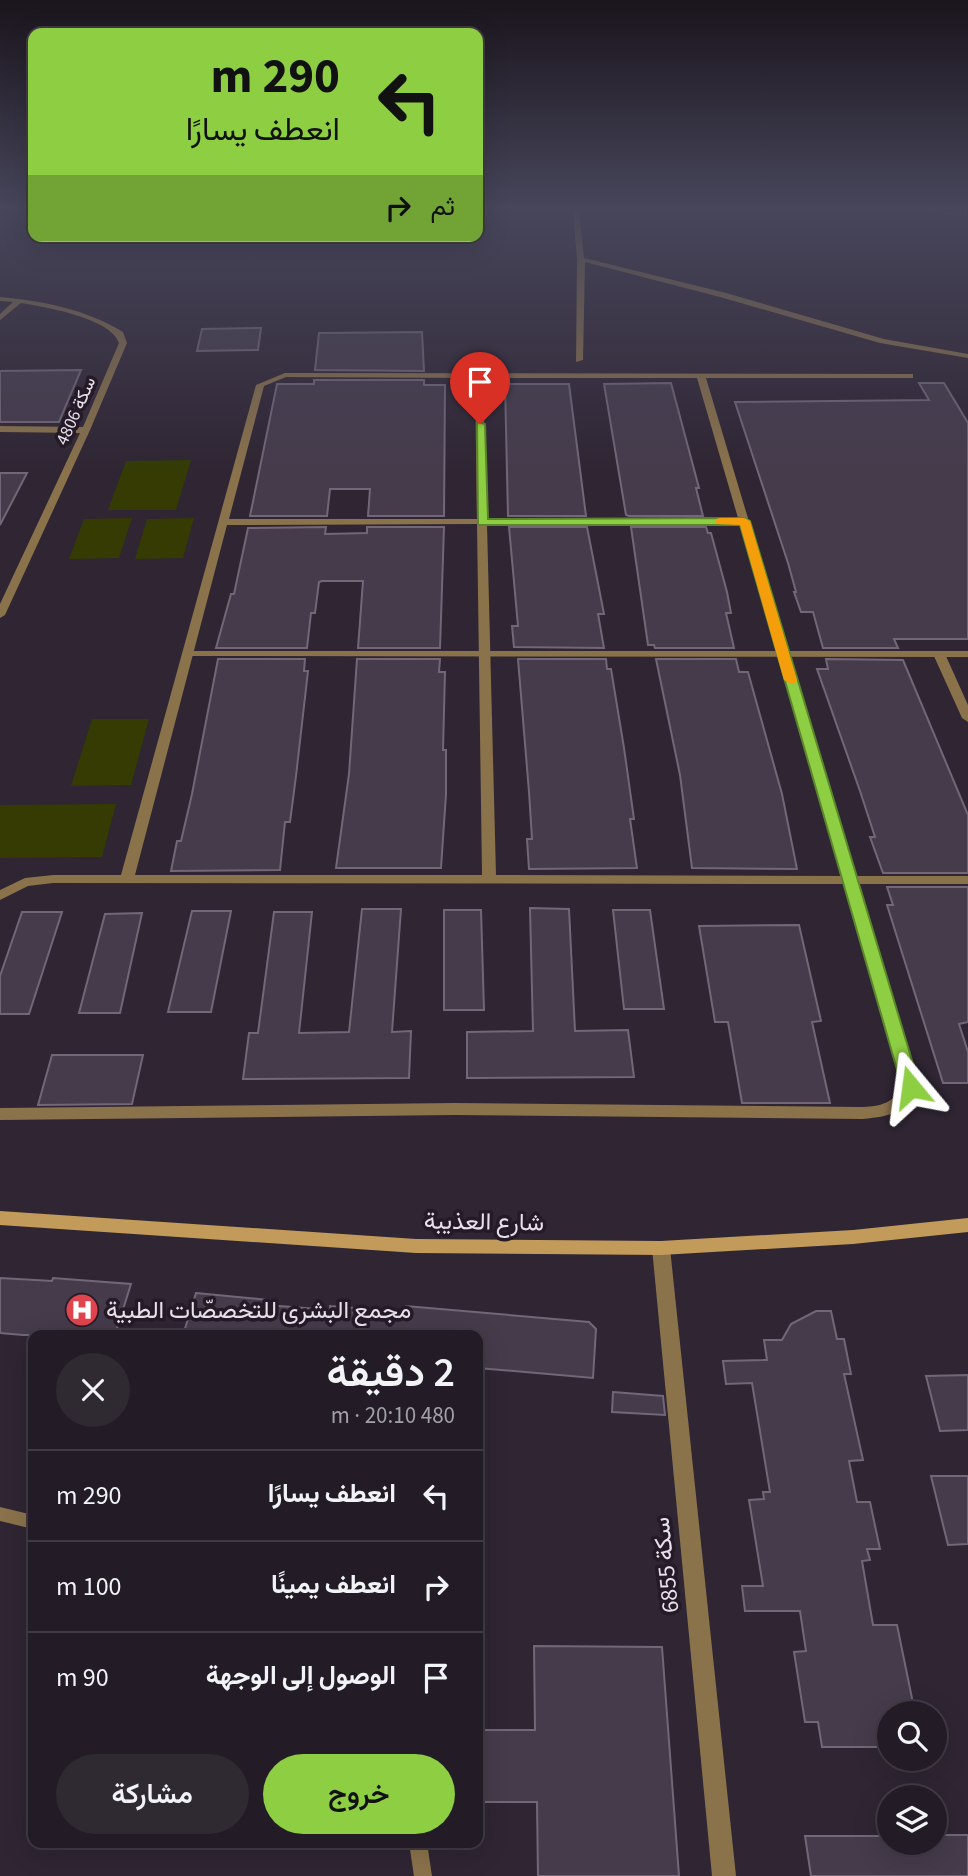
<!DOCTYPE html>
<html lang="ar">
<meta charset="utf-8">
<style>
body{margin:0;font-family:"Source Sans 3",Vazirmatn,sans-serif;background:#2f2932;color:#f1f3f6;direction:rtl;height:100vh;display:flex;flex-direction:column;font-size:26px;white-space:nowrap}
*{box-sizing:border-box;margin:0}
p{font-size:23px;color:#a3a1a7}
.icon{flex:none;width:38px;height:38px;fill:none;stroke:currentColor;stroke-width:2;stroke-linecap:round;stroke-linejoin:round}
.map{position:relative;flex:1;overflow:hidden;direction:ltr}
.side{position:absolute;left:28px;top:1330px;width:455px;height:518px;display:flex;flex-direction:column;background:#231c26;border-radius:14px;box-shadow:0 7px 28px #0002,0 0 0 2px #403a43;direction:rtl}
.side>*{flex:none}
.guide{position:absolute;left:28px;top:28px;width:455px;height:214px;border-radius:14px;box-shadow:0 7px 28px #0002,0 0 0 2px #403a43;direction:rtl;background:#8ece43;color:#111;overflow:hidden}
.tools{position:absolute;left:877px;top:1701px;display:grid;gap:14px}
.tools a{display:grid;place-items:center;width:70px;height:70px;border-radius:50%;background:#231c26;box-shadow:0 7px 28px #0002,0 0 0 2px #403a43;font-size:35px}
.pin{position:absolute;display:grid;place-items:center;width:60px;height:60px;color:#fff;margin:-72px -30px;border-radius:50% 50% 50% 0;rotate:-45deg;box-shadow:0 0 7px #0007}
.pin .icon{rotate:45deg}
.me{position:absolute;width:77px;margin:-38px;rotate:344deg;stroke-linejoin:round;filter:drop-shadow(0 0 5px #0008)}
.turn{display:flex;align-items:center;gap:24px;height:147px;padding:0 28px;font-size:32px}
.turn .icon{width:91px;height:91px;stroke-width:2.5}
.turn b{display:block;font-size:49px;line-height:60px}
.then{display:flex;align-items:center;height:66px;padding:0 28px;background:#0003;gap:14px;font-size:26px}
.round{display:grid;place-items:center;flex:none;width:74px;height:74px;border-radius:37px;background:#2f2932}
.head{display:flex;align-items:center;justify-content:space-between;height:119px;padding:0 28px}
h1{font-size:42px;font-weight:600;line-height:52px}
.primary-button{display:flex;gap:14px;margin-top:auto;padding:14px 28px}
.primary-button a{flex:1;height:80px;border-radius:42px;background:#8ece43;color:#111;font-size:28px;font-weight:600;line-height:80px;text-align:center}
.primary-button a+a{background:#2f2932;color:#f1f3f6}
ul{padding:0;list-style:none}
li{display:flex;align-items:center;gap:21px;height:91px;padding:0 28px;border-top:2px solid #403a43}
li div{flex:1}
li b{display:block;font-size:26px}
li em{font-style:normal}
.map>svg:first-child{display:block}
.green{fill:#353b03}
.building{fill:#453b4b;stroke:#726778;stroke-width:2}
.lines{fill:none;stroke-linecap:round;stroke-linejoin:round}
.path{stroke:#827a85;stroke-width:2.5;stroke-dasharray:2.5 2.5;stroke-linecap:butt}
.lane{fill:#8a724b;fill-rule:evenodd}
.street{fill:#8a724b;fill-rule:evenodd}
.secondary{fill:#c29b5a;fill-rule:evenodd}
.route{fill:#8ece43;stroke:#5c862c;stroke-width:2}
.slow{fill:#f59e0b}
.labels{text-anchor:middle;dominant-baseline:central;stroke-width:7;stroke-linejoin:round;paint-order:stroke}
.far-street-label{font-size:18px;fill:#e7e1ea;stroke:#251b28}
.near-street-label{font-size:24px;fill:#e7e1ea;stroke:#251b28}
.near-poi-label{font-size:24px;fill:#e7e1ea;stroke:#251b28;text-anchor:start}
</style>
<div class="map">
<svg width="968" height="1876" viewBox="0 0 968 1876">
<rect width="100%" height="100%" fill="#2f2533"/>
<!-- green -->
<g class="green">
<path d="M 191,460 L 176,510 L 108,510 L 126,461 Z"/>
<path d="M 132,518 L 119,558 L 69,559 L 84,519 Z"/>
<path d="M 194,518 L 183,558 L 135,559 L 147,519 Z"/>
<path d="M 92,719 L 149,719 L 131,785 L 71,786 Z"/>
<path d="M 116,804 L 102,857 L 0,858 L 0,805 Z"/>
</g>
<!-- building -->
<g class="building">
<path d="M 261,328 L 258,350 L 197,351 L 202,329 Z"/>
<path d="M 422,332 L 424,371 L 315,370 L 319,333 Z"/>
<path d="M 81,370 L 59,422 L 0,422 L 0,371 Z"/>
<path d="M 314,380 L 424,380 L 424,385 L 445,385 L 444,516 L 368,516 L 370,489 L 330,489 L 327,516 L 250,516 L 277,384 L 314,384 Z"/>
<path d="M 671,383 L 699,488 L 696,488 L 703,516 L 629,516 L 626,515 L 604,384 Z"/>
<path d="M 919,383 L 944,383 L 968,423 L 968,639 L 894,639 L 898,648 L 823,648 L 813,612 L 801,612 L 794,592 L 796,592 L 788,563 L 735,402 L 929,400 Z"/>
<path d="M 505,384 L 569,384 L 586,516 L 508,516 Z"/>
<path d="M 0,473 L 27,473 L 0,525 Z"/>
<path d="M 326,527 L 325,534 L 367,533 L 367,527 L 444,527 L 440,648 L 358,648 L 363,581 L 322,581 L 319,582 L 315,613 L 311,613 L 307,648 L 216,648 L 231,594 L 234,594 L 248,528 Z"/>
<path d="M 509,527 L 587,527 L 604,614 L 598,614 L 604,648 L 514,647 L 512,626 L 518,626 Z"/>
<path d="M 631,527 L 706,527 L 708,533 L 711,533 L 727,592 L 731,613 L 726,613 L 734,648 L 655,648 L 654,645 L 648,645 Z"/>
<path d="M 218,659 L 305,659 L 304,671 L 308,671 L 296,776 L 290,822 L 285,822 L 280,870 L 171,871 L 177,841 L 181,841 L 192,794 Z"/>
<path d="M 357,659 L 440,659 L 439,672 L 445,672 L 443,750 L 446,750 L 446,794 L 441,868 L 336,868 L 349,774 Z"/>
<path d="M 518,659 L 606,659 L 607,669 L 611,669 L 624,748 L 634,819 L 630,819 L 637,868 L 529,869 L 527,839 L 532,839 L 529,792 Z"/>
<path d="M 656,659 L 736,659 L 739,672 L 748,672 L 782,794 L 797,869 L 692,868 L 680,775 Z"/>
<path d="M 826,659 L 903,660 L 968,815 L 968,873 L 883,873 L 870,837 L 875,837 L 860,791 L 817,669 L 828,669 Z"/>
<path d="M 887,887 L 968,887 L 968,1022 L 959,1024 L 968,1052 L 968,1083 L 943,1083 L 887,905 L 893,905 Z"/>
<path d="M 530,908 L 569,909 L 575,1031 L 628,1030 L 634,1077 L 467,1078 L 467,1032 L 533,1031 Z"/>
<path d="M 362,909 L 401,909 L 392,1032 L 411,1031 L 409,1078 L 243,1079 L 249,1033 L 258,1033 L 274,912 L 312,912 L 299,1033 L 349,1032 Z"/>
<path d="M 444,910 L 481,910 L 484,1010 L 444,1010 Z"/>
<path d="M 613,910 L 650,910 L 664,1009 L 624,1009 Z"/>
<path d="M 192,911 L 231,911 L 211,1012 L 168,1012 Z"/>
<path d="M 22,912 L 62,912 L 29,1014 L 0,1014 L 0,976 Z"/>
<path d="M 142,913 L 120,1013 L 79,1013 L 105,914 Z"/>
<path d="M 799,925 L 821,1021 L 812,1022 L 830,1103 L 742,1103 L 728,1022 L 715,1022 L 699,926 Z"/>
<path d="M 52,1055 L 143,1055 L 132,1104 L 38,1105 Z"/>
<path d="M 0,1278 L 52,1281 L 53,1278 L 131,1284 L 115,1335 L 23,1335 L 0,1333 Z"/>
<path d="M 196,1293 L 269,1300 L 267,1305 L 330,1310 L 330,1306 L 354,1308 L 353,1312 L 404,1316 L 406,1306 L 589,1322 L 596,1329 L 593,1378 L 478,1368 L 478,1335 L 183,1335 Z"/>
<path d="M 816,1311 L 831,1311 L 837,1339 L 844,1339 L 851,1374 L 844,1374 L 863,1460 L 849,1461 L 857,1502 L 870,1502 L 880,1549 L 867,1549 L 870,1560 L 862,1561 L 873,1625 L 897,1625 L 915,1713 L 889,1713 L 889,1747 L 822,1747 L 818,1722 L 805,1722 L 794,1652 L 806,1651 L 800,1611 L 745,1611 L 742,1586 L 763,1586 L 749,1500 L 764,1499 L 763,1492 L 770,1492 L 752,1383 L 726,1384 L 723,1361 L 767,1360 L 764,1340 L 782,1340 L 791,1324 Z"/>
<path d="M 968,1375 L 968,1430 L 940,1431 L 926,1376 Z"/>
<path d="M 613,1392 L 663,1396 L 665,1415 L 612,1412 Z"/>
<path d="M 931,1476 L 968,1476 L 968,1544 L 948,1545 Z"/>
<path d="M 534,1646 L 662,1647 L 679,1876 L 538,1876 L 537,1802 L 482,1802 L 483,1730 L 535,1730 Z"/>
<path d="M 934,1835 L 968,1835 L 968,1876 L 811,1876 L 805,1836 L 889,1836 L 889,1843 L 934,1843 Z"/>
</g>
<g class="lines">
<!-- path -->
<path class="path" d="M 899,210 L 968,215"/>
<!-- lane -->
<g class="lane">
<path d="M 187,651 L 968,651 L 968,657 L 184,656 L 184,652 Z"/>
<path d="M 0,1507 L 33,1515 L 33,1529 L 0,1521 Z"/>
<path d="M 409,1843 L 427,1843 L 432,1876 L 414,1876 Z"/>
</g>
<!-- street -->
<g class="street">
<path d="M 573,210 L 579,210 L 584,258 L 726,293 L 884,339 L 968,354 L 968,358 L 880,343 L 720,297 L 585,262 L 583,360 L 576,362 L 577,259 Z"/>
<path d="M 0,297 C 43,301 85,309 123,332 L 127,343 L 90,430 L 5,615 L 0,618 L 0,604 L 80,433 L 0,432 L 0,426 L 83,427 L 119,343 C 111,318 45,307 21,303 L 0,320 L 0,314 L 13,302 L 0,301 Z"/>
<path d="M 285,373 L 913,374 L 913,378 L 706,378 L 855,876 L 968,876 L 968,884 L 858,884 L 919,1087 C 904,1113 892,1116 863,1119 L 455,1115 L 0,1120 L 0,1108 L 455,1103 L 863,1107 C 882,1106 892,1103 903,1087 L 844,884 L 53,883 L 28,886 L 0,900 L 0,890 L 25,878 L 53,875 L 121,875 L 256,385 ZM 286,377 L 475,378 L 477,519 L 229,519 L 264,386 ZM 483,378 L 697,378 L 738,518 L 487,519 ZM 477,524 L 482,875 L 135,875 L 227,525 ZM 487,524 L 740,524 L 842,876 L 496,875 Z"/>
<path d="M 939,651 L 945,654 L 968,705 L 968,722 L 962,718 L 933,654 Z"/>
<path d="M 661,1241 L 667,1243 L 670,1248 L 736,1876 L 712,1876 L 652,1248 L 655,1243 Z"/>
</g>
<!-- secondary -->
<path class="secondary" d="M 0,1211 L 416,1239 L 661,1241 L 853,1230 L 968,1218 L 968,1232 L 853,1244 L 661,1255 L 416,1253 L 0,1225 Z"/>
</g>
<!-- sky -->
<linearGradient id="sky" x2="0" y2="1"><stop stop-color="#1a141c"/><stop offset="0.44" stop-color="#47465b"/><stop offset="1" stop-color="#47465b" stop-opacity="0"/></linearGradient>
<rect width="968" height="473" fill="url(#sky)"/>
<!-- route -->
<path class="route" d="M 477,422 L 485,424 L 488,519 L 744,518 L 750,521 L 920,1087 L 917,1092 L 905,1092 L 902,1087 L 740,525 L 478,525 Z"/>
<!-- slow -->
<path class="slow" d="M 720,518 L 744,518 L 750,521 L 797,680 L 795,683 L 791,684 L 784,680 L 740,525 L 716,524 L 716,519 Z"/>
<!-- icons -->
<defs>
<symbol id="hospital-disc" viewBox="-11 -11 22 22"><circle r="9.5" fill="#e0444e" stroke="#251b28"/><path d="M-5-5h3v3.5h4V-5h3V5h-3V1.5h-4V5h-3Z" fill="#fff"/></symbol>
</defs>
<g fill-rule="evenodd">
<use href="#hospital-disc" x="63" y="1291" width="38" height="38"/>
</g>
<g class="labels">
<!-- far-street labels -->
<g class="far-street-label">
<text transform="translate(76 411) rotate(-66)">سكة 4806</text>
</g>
<!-- near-street labels -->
<g class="near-street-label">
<text transform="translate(484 1222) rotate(1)">شارع العذيبة</text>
<text transform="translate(666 1565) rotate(-96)">سكة 6855</text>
</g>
<!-- near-poi labels -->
<g class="near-poi-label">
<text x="106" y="1310">مجمع البشرى للتخصصّات الطبية</text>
</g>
</g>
</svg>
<div class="tools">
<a><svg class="icon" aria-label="search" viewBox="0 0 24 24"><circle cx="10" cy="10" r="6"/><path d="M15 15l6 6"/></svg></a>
<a><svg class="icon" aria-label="layers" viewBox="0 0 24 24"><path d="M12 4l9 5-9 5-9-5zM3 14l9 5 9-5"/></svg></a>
</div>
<div class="pin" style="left:480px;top:424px;background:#d93025"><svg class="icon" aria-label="arrive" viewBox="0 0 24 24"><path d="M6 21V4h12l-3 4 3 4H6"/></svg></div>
<svg class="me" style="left:911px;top:1087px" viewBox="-20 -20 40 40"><path d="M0-17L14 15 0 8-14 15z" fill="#8ece43" stroke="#fff" stroke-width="4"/></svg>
<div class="guide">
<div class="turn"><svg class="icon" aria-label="left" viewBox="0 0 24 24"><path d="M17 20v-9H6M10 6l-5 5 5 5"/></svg><div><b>290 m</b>انعطف يسارًا</div></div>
<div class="then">ثم<svg class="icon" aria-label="right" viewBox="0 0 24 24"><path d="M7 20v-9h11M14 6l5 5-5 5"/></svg></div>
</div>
<section class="side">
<div class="head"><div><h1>2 دقيقة</h1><p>480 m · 20:10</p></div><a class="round"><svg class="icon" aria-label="close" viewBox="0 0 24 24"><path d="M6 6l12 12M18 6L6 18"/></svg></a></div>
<ul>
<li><svg class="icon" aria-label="left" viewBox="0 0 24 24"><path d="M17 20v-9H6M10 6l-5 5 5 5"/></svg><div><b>انعطف يسارًا</b></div><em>290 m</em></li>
<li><svg class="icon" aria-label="right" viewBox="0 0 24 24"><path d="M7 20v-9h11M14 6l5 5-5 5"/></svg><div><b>انعطف يمينًا</b></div><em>100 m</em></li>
<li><svg class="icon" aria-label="arrive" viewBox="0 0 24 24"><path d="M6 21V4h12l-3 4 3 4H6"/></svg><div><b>الوصول إلى الوجهة</b></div><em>90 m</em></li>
</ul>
<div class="primary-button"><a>خروج</a><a>مشاركة</a></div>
</section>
</div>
